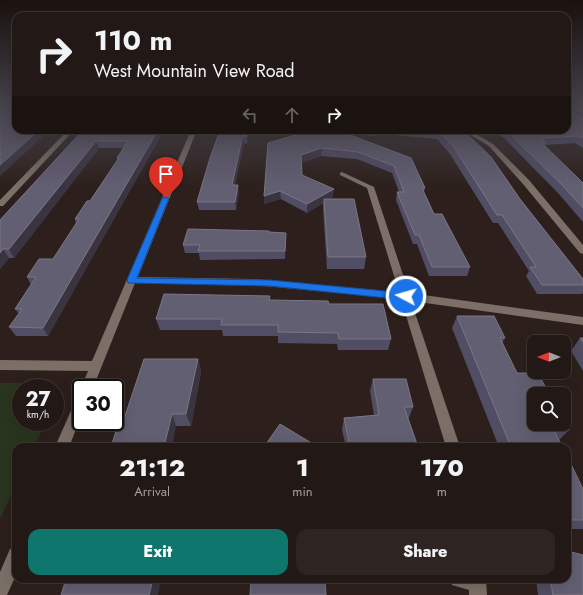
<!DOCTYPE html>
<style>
body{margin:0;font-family:Jost,sans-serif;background:#2e2522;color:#f1f3f6;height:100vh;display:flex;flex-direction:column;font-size:15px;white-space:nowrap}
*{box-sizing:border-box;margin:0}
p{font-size:13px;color:#a2a0a0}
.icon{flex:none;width:22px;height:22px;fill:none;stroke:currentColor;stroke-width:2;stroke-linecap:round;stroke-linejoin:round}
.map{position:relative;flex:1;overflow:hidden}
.drawer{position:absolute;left:12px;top:443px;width:559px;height:140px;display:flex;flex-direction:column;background:#221815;border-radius:12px;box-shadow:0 4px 16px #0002,0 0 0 1px #3f3734}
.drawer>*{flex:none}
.hud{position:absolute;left:12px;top:12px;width:559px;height:122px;border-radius:12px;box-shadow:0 4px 16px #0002,0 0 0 1px #3f3734;background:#221815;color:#f1f3f6;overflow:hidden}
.needle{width:26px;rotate:270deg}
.buttons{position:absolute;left:527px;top:335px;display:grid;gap:8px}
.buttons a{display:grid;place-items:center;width:44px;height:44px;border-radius:8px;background:#221815;box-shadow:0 4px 16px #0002,0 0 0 1px #3f3734;font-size:20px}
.speed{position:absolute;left:12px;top:379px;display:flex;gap:8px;font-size:20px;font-weight:700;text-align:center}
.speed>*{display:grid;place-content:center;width:52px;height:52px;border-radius:50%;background:#221815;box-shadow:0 4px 16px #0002,0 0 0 1px #3f3734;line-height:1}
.speed small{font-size:10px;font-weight:400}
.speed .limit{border:2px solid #111;border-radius:6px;background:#fff;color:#111}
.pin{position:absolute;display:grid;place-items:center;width:34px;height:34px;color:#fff;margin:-41px -17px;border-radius:50% 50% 50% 0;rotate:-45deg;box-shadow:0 0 4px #0007}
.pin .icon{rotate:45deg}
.me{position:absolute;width:44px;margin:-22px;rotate:276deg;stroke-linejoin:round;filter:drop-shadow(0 0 3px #0008)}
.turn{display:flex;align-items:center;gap:14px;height:84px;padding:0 16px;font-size:18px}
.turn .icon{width:52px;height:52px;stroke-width:2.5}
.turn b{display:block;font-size:28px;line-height:34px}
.lanes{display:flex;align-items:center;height:38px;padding:0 16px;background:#0003;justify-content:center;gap:20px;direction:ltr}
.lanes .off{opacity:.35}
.eta{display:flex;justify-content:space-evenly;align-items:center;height:68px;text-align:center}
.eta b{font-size:24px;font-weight:800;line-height:28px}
.action{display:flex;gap:8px;margin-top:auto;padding:8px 16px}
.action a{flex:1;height:46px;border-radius:12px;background:#0f766e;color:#fff;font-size:16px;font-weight:800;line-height:46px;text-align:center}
.action a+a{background:#2e2522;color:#f1f3f6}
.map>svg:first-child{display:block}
.green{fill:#29351f}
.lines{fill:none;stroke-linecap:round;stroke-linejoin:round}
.minor{fill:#7b6f67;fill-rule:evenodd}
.wall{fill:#504d64}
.shaded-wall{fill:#3a3441}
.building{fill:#625f73;stroke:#7a7686}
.route{fill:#1a73e8;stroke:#114b97}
</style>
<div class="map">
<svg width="583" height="595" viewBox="0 0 583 595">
<rect width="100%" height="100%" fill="#2d201c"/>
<!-- green -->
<path class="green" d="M 0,383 L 51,383 L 58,387 L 59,394 L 55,402 L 55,388 L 21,388 L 21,422 L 46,422 L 34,447 L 16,447 L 16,485 L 0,519 Z"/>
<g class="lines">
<!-- minor -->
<g class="minor">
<path d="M 68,130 L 74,130 L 3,206 L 0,206 L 0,200 Z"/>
<path d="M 191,130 L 197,130 L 138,277 L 253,279 L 399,292 L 367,188 L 340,175 L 340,173 L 342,172 L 374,187 L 409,293 L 583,317 L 583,325 L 411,301 L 460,447 L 446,447 L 401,299 L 253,285 L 135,283 L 93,388 L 81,388 L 88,371 L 0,370 L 0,360 L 92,361 Z"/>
<path d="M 462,130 L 469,130 L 493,144 L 529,180 L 583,245 L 583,254 L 580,253 L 523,184 L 489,146 Z"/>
<path d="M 81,395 L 81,417 L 69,447 L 55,447 L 77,397 Z"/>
<path d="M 16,547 L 16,575 L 7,595 L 0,595 L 0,572 L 10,549 Z"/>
<path d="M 449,579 L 486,579 L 487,595 L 469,595 L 469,590 L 452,585 Z"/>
</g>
</g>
<!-- wall -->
<g class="wall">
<path d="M 567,104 L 583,104 L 583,148 L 575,143 L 545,145 L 545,146 L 583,183 L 583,222 L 558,193 L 504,138 L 490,130 L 567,130 Z"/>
<path d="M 83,130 L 164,130 L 48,336 L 16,336 L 9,327 L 19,314 L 15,309 L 31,285 L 27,277 L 53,259 L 76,224 L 75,219 L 90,201 L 117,160 L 117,158 L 123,148 L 99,148 L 14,258 L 9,258 L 0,269 L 0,220 Z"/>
<path d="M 220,130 L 249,130 L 247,144 L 244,143 L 235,185 L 239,193 L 236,210 L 199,210 L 197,202 Z"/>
<path d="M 312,130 L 411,158 L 425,188 L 424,192 L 434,214 L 470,267 L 467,276 L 429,276 L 417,244 L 413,244 L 396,200 L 397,192 L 399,192 L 392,173 L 357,159 L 321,156 L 301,163 L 302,175 L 333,197 L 329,199 L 366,257 L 364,269 L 327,269 L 323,210 L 323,203 L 307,213 L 281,199 L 264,204 Z"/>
<path d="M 353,130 L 375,130 L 375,136 L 353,134 Z"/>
<path d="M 393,130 L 463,130 L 520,199 L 583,279 L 583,293 L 582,294 L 537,294 L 526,276 L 529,271 L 498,223 L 493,223 L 450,154 L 437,139 L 393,135 Z"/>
<path d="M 269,232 L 286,241 L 285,259 L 200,260 L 199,253 L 185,253 L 183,245 Z"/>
<path d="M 270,296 L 270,300 L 329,304 L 391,339 L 388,350 L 338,350 L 337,344 L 278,343 L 278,336 L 223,336 L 222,330 L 160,330 L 156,319 Z"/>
<path d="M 457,316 L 505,338 L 502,343 L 517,373 L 569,430 L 559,440 L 562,447 L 499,447 L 452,328 Z"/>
<path d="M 580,338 L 583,338 L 583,371 L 571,351 Z"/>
<path d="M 198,359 L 201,372 L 191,426 L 176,426 L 120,431 Z"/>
<path d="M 373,379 L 413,407 L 409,418 L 408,418 L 418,447 L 346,447 L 342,430 L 344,418 L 374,415 L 370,391 Z"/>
<path d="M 567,456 L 583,489 L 583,529 L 567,529 Z"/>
<path d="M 536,579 L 567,579 L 583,595 L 538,595 Z"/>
</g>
<!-- shaded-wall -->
<g class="shaded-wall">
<path d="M 39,130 L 50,130 L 0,176 L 0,165 Z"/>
<path d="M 158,130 L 164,130 L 48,336 L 43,328 Z"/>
<path d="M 247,130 L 249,130 L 247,144 L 246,137 Z"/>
<path d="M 243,135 L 244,143 L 233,193 L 232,185 Z"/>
<path d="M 96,141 L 99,148 L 14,258 L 9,249 Z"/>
<path d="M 322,148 L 321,156 L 301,163 L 301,155 Z"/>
<path d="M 238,185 L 239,193 L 236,210 L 235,202 Z"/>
<path d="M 334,189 L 333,197 L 324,203 L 324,199 L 323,203 L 307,213 L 307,204 Z"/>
<path d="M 280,191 L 281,199 L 264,204 L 264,196 Z"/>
<path d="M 286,233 L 286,241 L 285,259 L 285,251 Z"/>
<path d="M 3,249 L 9,258 L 0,269 L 0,253 Z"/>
<path d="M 198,359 L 201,372 L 191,426 L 186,414 Z"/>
<path d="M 172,414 L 176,426 L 172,447 L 164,447 Z"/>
<path d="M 153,579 L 161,579 L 158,595 L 149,595 Z"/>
</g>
<!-- building -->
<g class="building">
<path d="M 0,104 L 16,104 L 16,130 L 39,130 L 0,165 Z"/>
<path d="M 567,104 L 583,104 L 583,112 L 569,105 L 569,112 L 583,118 L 583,138 L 579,136 L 540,138 L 546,143 L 542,143 L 583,183 L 583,208 L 562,185 L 507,131 L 505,130 L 567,130 Z"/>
<path d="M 83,130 L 158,130 L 43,328 L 9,327 L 22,309 L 15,309 L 36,277 L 27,277 L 39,259 L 53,259 L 79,219 L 75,219 L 87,201 L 90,201 L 119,158 L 117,158 L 128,141 L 96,141 L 9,249 L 3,249 L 0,253 L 0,220 Z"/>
<path d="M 220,130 L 247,130 L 246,137 L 243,135 L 232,185 L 238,185 L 235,202 L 197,202 L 210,158 Z"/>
<path d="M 312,130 L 337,130 L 411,158 L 425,188 L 422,188 L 434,214 L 442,214 L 470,267 L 432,267 L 419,235 L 415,235 L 397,192 L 404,192 L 394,166 L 358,152 L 322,148 L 301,155 L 302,175 L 334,189 L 307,204 L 280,191 L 264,196 L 268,143 Z"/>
<path d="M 418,130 L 463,130 L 491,157 L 520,199 L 583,279 L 583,285 L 542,285 L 530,267 L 536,267 L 502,215 L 497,215 L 453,146 L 439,132 Z"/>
<path d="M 324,199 L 354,199 L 366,257 L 328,257 Z"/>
<path d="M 188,229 L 269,231 L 269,232 L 286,233 L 285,251 L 198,251 L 200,245 L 183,245 Z"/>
<path d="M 164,294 L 270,296 L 269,300 L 328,301 L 329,304 L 383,304 L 391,339 L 339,339 L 338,333 L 278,332 L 278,325 L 221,325 L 222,319 L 156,319 Z"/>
<path d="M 457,316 L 494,316 L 505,338 L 500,338 L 517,373 L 538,373 L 549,394 L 534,394 L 534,424 L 564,424 L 564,422 L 569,430 L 554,430 L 562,447 L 511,447 Z"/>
<path d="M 580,338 L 583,338 L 583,342 Z"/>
<path d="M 144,359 L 198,359 L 186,414 L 172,414 L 164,447 L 111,447 L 116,431 L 120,431 Z"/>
<path d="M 373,379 L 406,379 L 413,407 L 404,407 L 418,447 L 350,447 L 344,418 L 379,415 Z"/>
<path d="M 280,424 L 318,447 L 264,447 Z"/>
<path d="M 567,456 L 583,489 L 583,520 L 567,520 Z"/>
<path d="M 567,551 L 583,555 L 583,595 L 553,595 L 550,579 L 567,579 Z"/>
<path d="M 66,579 L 153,579 L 149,595 L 61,595 Z"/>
<path d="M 251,579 L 325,579 L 326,595 L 250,595 Z"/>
</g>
<!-- sky -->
<linearGradient id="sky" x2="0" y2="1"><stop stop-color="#19120f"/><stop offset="0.56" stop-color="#46424b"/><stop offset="1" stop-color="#46424b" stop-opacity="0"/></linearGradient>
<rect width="583" height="187" fill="url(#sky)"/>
<!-- route -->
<path class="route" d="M 163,197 L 169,198 L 137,278 L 270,280 L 406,293 L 411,296 L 406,300 L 270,286 L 128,283 L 127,280 Z"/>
</svg>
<div class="buttons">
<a><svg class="needle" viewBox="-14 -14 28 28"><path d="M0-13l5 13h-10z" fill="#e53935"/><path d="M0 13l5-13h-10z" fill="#a2a0a0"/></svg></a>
<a><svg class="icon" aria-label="search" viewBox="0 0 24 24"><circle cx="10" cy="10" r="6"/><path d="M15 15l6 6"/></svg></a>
</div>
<div class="speed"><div>27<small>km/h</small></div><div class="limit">30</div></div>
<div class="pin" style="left:166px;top:198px;background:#d93025"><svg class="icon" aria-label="arrive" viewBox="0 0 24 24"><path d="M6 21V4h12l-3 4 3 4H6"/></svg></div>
<svg class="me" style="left:406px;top:296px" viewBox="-20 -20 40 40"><circle r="17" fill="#1a73e8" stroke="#fff" stroke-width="3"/><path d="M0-11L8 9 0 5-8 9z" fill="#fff"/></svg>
<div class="hud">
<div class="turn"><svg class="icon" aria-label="right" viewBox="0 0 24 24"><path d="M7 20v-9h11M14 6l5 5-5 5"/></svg><div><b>110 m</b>West Mountain View Road</div></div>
<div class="lanes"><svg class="icon off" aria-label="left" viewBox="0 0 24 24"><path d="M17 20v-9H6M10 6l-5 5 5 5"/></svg><svg class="icon off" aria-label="ahead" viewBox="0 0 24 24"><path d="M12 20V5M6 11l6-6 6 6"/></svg><svg class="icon" aria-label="right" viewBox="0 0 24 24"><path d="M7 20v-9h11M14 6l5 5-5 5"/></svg></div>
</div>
<section class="drawer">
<div class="eta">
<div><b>21:12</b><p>Arrival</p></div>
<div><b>1</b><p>min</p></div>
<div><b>170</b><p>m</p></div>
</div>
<div class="action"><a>Exit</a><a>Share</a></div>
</section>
</div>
